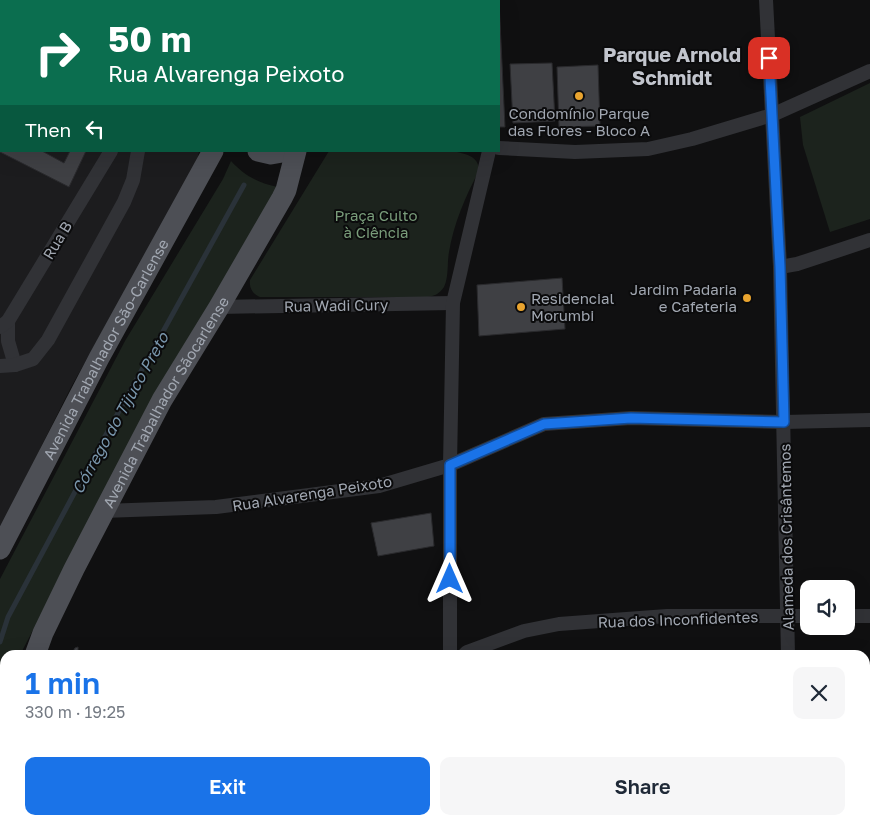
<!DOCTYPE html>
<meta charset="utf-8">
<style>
body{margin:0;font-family:"Golos Text",sans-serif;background:#f6f6f7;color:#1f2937;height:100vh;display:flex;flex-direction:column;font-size:19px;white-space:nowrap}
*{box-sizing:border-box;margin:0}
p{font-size:16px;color:#747a83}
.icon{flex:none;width:28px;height:28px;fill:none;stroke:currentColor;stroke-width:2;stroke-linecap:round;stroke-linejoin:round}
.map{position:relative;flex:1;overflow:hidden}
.sheet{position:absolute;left:0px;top:650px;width:870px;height:175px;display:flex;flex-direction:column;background:#fff;border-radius:15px 15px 0 0;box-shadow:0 5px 20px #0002}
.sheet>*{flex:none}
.guide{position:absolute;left:0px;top:0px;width:500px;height:152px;box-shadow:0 5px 20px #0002;background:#0b6e4f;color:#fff;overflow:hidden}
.controls{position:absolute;left:800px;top:580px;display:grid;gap:10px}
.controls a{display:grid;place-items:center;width:55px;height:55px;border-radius:10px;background:#fff;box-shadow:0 5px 20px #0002;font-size:25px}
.pin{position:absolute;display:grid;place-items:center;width:42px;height:42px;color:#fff;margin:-21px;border-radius:10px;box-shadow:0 2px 8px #0006}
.me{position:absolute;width:55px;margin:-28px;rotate:0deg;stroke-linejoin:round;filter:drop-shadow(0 0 4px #0008)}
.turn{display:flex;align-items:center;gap:18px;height:105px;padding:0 25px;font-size:22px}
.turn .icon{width:65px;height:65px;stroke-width:2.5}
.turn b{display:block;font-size:35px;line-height:42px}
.then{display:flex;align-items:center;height:48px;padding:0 25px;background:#0003;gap:10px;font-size:19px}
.round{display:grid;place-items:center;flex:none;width:52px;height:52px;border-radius:10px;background:#f6f6f7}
.headline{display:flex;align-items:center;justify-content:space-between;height:85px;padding:0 25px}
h1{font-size:30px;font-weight:600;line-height:38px;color:#1a73e8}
.action{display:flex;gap:10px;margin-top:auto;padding:10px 25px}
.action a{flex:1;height:58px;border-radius:10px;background:#1a73e8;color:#fff;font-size:20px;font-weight:600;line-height:58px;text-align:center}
.action a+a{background:#f6f6f7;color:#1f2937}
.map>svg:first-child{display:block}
.built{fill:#1c1c1e}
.green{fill:#1c231d}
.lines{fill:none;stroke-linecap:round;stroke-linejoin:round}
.stream{stroke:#2a3239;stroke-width:5}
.building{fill:#3f4044;stroke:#2a2a2d}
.lane{stroke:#313236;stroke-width:7}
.street{stroke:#313236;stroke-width:14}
.primary{stroke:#4d4f55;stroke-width:21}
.route-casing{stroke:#114b97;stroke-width:12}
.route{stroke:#1a73e8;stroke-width:9}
.poi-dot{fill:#e9a42f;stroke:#0b0b0c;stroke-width:2}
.labels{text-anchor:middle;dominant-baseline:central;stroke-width:4;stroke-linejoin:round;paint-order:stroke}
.poi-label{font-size:15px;fill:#a1a7b1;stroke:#0b0b0c}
.park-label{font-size:15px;fill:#799c7a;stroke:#0b0b0c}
.street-label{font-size:15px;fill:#a1a7b1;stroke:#0b0b0c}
.water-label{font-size:16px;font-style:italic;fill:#7996ac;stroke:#0b0b0c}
.district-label{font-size:20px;font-weight:bold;fill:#c2c5cd;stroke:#0b0b0c}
</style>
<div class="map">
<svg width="870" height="825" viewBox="0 0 870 825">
<rect width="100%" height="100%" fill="#101011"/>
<!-- built -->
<path class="built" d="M 0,0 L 262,0 L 1,1 L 1,151 L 199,151 L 197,163 L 70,389 L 0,529 Z"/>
<!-- green -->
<g class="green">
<path d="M 870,83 L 870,219 L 830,232 L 803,145 L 800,117 Z"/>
<path d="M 329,151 L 452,151 C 465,154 479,155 479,171 C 465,197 454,223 449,252 C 447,262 449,277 444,287 C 440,293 435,296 428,297 L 260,297 C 253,294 249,288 250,280 Z"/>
<path d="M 231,161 C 245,176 258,183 278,187 L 84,532 L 20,655 L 5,655 L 5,702 L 0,719 L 0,579 L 125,341 L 223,179 Z"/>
</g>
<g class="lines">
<!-- stream -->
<g class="stream">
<path d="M 323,1 L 324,0"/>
<path d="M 0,642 L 8,617 L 92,460 L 244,185"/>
</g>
</g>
<!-- building -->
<g class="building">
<path d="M 111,0 L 156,0 L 157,1 L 111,1 Z"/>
<path d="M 474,0 L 499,0 L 505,127 L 499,127 L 499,1 Z"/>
<path d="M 552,63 L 555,121 L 513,123 L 510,64 Z"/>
<path d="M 598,65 L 600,126 L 559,127 L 557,67 Z"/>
<path d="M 0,131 L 1,151 L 42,151 L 64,163 L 70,151 L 86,151 L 69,187 L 0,152 Z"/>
<path d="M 562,278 L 565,329 L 479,336 L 477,285 Z"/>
<path d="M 431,513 L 434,546 L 378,556 L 371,523 Z"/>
<path d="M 78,647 L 78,651 L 86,651 L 86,655 L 71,655 L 75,648 Z"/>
<path d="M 18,820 L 86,820 L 85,825 L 17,825 Z"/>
</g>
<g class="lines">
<!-- lane -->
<path class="lane" d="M 0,39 L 1,42"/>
<!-- street -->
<g class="street">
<path d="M 766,0 L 780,267 L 788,655"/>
<path d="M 499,148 L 575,152 L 648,149 L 692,139 L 772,115 L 870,71"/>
<path d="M 780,267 L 797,264 L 870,240"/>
<path d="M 219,307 L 453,303"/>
<path d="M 8,321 L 8,341 L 15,365"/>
<path d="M 0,327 L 8,321 L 111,151"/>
<path d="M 0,366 L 15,365 L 33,359 L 48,340 L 124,202 L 133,180 L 138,151"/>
<path d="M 103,511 L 216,507 L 379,486 L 450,465 L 544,424 L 631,418 L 784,422 L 870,420"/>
<path d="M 846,616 L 870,616"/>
<path d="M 450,655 L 450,465 L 453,303 L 489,151"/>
<path d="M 464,655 L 467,652 L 524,631 L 559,624 L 667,616 L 809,616"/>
<path d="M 865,786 L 870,786"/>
<path d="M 92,825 L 93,820"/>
<path d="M 273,825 L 274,820"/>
<path d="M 789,825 L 789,820"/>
</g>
<!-- primary -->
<g class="primary">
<path d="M 285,1 L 287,0"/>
<path d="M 366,1 L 367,0"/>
<path d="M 258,151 L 271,154 L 288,151"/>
<path id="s1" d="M 0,549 L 99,358 L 213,151"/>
<path id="s2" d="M 35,655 L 43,633 L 74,569 L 162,400 L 219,307 L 282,198 L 286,190 L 296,151"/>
<path d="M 0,756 L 5,739"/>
</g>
</g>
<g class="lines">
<defs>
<path id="route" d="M 450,579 L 450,465 L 544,424 L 631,418 L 784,422 L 780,267 L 769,58"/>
</defs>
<!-- route casing -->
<use href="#route" class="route-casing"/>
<!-- route -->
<use href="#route" class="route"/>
</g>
<!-- markers -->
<g class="poi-dot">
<circle cx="579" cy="96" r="5"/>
<circle cx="747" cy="298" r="5"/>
<circle cx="521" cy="307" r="5"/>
</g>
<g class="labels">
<!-- poi labels -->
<g class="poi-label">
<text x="579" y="113">Condomínio Parque<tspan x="579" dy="17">das Flores - Bloco A</tspan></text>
<text x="737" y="289" text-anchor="end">Jardim Padaria<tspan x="737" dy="17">e Cafeteria</tspan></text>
<text x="531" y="298" text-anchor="start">Residencial<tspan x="531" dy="17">Morumbi</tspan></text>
</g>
<!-- park labels -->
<g class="park-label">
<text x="376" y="215">Praça Culto<tspan x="376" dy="17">à Ciência</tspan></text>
</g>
<!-- street labels -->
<g class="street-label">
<text transform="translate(57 240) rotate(-59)">Rua B</text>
<text transform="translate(336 305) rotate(-1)">Rua Wadi Cury</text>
<text stroke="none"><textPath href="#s1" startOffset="226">Avenida Trabalhador São-Carlense</textPath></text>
<text stroke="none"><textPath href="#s2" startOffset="285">Avenida Trabalhador Sãocarlense</textPath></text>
<text transform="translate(312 493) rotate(-9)">Rua Alvarenga Peixoto</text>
<text transform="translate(786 537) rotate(-91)">Alameda dos Crisântemos</text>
<text transform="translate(678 619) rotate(-2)">Rua dos Inconfidentes</text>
</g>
<!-- water labels -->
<g class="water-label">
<text transform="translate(120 413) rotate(-61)">Córrego do Tijuco Preto</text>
</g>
<!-- district labels -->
<g class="district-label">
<text x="672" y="54">Parque Arnold<tspan x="672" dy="23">Schmidt</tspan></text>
</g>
</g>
</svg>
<div class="controls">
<a><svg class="icon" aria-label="sound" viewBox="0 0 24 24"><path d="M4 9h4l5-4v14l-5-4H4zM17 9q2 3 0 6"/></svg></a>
</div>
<div class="pin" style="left:769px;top:58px;background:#d93025"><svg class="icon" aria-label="arrive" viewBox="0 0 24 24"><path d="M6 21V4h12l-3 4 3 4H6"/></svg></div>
<svg class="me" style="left:450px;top:579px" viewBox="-20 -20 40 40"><path d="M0-17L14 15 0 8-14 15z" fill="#1a73e8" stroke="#fff" stroke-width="4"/></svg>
<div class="guide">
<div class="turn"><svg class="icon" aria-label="right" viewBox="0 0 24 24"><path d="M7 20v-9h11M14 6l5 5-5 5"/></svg><div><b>50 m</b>Rua Alvarenga Peixoto</div></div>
<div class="then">Then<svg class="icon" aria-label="left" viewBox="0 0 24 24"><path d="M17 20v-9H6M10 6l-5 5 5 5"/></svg></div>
</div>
<section class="sheet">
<div class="headline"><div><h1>1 min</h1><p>330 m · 19:25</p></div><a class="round"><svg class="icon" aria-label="close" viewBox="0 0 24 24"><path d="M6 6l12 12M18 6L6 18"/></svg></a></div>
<div class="action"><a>Exit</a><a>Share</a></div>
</section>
</div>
